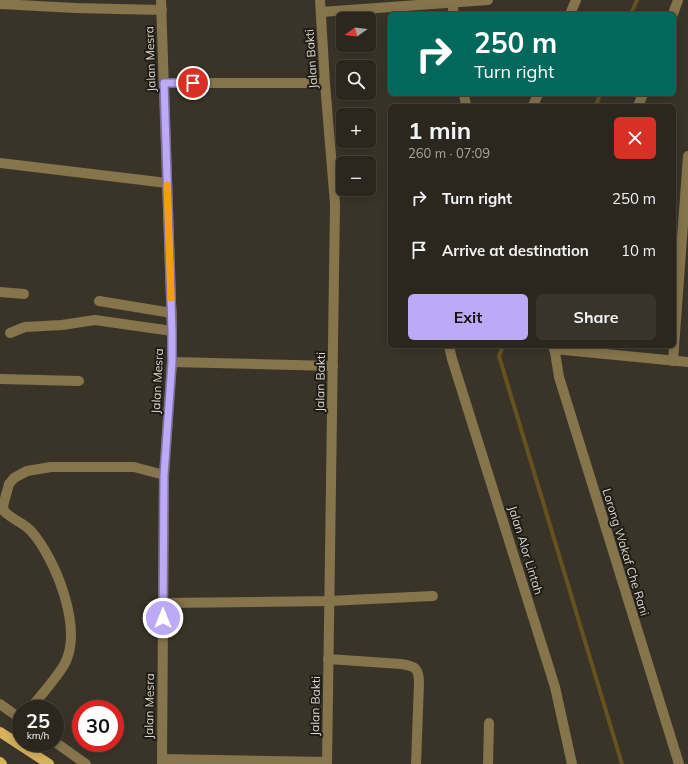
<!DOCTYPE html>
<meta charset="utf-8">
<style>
body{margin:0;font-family:Mulish,sans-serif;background:#38332b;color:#f1f3f6;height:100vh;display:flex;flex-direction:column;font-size:15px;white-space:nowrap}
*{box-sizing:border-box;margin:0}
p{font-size:13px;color:#a6a5a4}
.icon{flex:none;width:22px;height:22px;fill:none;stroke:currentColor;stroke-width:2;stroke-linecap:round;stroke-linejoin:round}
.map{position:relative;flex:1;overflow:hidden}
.sheet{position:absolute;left:388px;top:104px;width:288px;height:244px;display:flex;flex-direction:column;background:#2c271e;border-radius:6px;box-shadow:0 2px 10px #0003,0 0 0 1px #48443c}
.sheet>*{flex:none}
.hud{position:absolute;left:388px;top:12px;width:288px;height:84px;border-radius:6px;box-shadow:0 2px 10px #0003,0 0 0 1px #48443c;background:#00695c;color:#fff;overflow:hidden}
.needle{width:26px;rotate:255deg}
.tools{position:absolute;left:336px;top:12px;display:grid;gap:8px}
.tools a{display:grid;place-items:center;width:40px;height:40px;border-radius:6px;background:#2c271e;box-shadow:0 2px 10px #0003,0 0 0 1px #48443c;font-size:20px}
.speed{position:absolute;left:12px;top:700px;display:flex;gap:8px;font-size:20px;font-weight:700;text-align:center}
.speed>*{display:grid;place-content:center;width:52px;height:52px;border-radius:50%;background:#2c271e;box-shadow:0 2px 10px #0003,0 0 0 1px #48443c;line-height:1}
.speed small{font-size:10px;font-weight:400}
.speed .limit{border:6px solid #d22;background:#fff;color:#111}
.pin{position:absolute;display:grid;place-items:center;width:34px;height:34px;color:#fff;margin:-17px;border:2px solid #fff;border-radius:50%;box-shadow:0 1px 4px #0007}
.me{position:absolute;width:44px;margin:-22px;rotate:0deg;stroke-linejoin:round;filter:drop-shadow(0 0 3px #0008)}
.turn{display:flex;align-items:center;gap:14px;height:84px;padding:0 20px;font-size:18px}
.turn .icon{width:52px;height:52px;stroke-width:2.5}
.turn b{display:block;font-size:28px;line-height:34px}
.round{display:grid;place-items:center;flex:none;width:42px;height:42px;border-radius:6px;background:#38332b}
.headline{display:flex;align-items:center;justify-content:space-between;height:68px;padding:0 20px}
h1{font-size:24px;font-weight:700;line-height:30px}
.cta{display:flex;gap:8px;margin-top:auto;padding:8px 20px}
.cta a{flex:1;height:46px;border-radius:6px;background:#bda9f5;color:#111;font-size:16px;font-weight:700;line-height:46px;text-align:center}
.cta a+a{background:#38332b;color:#f1f3f6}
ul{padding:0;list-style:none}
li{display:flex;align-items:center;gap:12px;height:52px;padding:0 20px}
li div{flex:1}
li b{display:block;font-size:15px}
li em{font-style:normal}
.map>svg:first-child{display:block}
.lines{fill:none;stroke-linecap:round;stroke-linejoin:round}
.stream{stroke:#665120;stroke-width:4}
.minor{stroke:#86744d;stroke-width:10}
.major{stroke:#d7b25c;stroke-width:10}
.route-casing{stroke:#7b6e9f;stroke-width:10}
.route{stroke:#bda9f5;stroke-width:7}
.slow{stroke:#f59e0b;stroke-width:7}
.labels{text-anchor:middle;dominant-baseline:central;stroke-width:4;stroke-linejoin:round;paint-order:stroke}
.street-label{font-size:12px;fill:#dcd8d1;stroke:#1f1c16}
</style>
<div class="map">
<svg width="688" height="764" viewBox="0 0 688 764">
<rect width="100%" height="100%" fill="#3a3428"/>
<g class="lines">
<!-- stream -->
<g class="stream">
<path d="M 631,14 L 637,0"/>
<path d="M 596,106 L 600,94"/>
<path d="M 503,346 L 499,356 L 622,764"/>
</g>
<!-- minor -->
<g class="minor">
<path d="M 161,0 L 172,331 L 172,362 L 164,475 L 162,764"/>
<path d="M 320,0 L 325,83 L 335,204 L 327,764"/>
<path d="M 452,3 L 454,14"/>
<path d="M 0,4 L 75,8 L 162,10"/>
<path d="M 321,12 L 488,0"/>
<path d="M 570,14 L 576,0"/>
<path d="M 673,14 L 678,0"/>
<path d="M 164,83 L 325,83"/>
<path d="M 464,94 L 466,106"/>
<path d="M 533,106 L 538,94"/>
<path d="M 638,106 L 643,94"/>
<path d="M 0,163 L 167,183"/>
<path d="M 0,292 L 24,294"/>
<path d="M 99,301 L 172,313"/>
<path d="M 10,333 L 25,327 L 62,325 L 95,320 L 172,331"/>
<path d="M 449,346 L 452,359 L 555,687 L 572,764"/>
<path d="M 554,346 L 559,377 L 679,764"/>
<path d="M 554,349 L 688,362"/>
<path d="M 673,361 L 688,156"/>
<path d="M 172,362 L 333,366"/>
<path d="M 0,379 L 79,381"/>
<path d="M 163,603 L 329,601 L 433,596"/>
<path d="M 328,659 L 401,664 C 415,666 419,668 419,683 L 416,764"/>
<path d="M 0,704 L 21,719"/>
<path d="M 30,709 C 40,696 55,680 64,665 C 84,630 56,559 31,531 C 24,523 11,519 4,511 L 3,506 L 9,484 L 14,478 L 27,471 L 51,467 L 134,467 L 164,475"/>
<path d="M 55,742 L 86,764"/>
<path d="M 162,759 L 327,762"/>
<path d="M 488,764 L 489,723"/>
</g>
<!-- major -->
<g class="major">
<path d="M 0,732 L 49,764"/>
<path d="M 0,762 L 2,764"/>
</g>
</g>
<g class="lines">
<defs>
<path id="route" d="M 163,618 L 164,475 L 172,362 L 172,331 L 164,83 L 193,83"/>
</defs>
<!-- route casing -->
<use href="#route" class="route-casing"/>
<!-- route -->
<use href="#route" class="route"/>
<!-- slow -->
<path class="slow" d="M 167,185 L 171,298"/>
</g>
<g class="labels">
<!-- street labels -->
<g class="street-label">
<text transform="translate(150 59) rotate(-92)">Jalan Mesra</text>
<text transform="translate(311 59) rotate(-94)">Jalan Bakti</text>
<text transform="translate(157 381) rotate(-87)">Jalan Mesra</text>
<text transform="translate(320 382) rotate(-89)">Jalan Bakti</text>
<text transform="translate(526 550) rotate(73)">Jalan Alor Lintah</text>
<text transform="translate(626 552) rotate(73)">Lorong Wakaf Che Rani</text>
<text transform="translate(149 706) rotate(-89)">Jalan Mesra</text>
<text transform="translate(315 706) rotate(-89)">Jalan Bakti</text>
</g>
</g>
</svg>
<div class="tools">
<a><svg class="needle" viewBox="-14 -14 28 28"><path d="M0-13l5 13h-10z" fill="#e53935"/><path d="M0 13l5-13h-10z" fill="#a6a5a4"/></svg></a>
<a><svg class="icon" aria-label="search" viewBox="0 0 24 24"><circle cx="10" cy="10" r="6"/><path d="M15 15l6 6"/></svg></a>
<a>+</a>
<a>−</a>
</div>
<div class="speed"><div>25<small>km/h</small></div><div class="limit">30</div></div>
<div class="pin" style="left:193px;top:83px;background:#d93025"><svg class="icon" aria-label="arrive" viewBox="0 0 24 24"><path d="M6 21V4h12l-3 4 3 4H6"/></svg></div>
<svg class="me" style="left:163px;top:618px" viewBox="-20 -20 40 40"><circle r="17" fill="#bda9f5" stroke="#fff" stroke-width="3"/><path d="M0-11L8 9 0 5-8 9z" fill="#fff"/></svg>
<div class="hud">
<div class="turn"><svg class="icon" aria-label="right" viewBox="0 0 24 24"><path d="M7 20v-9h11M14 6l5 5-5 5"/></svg><div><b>250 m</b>Turn right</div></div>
</div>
<section class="sheet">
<div class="headline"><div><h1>1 min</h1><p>260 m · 07:09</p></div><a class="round" style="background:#d93025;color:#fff"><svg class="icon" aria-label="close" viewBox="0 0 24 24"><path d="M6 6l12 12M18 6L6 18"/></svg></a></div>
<ul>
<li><svg class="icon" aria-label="right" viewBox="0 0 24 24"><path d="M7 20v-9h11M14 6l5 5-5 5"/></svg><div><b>Turn right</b></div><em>250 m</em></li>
<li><svg class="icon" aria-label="arrive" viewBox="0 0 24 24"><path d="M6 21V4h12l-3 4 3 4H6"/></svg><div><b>Arrive at destination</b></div><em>10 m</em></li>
</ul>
<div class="cta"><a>Exit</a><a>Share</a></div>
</section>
</div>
